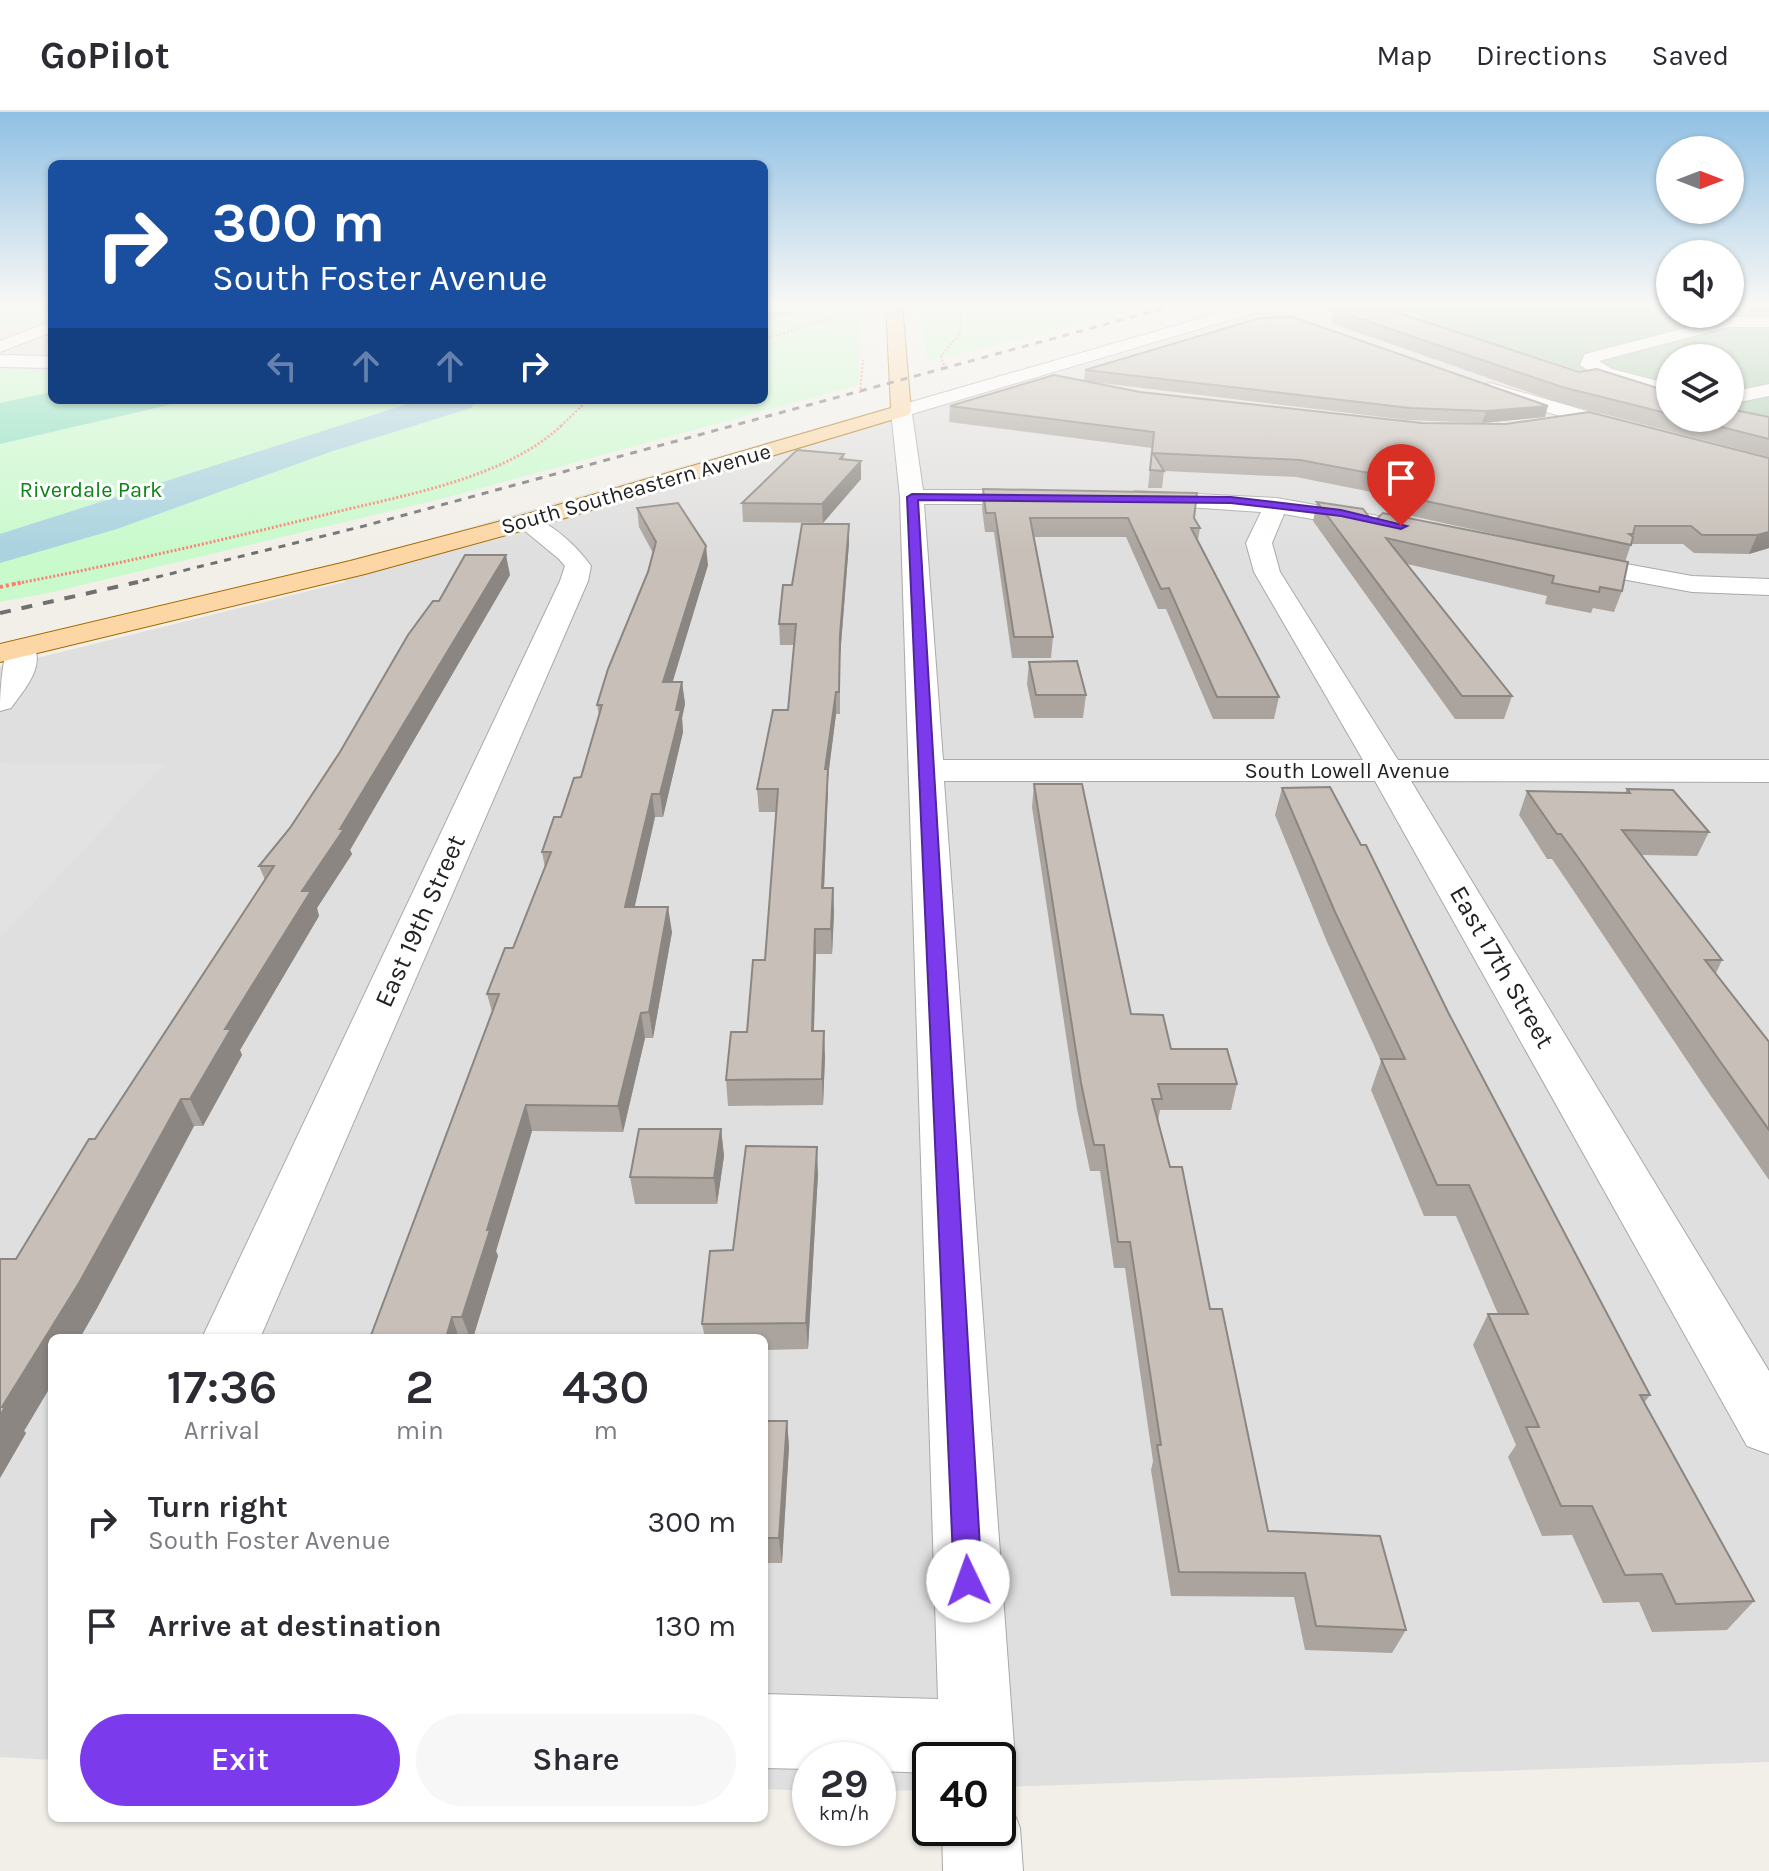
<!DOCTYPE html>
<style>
body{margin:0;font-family:Karla,sans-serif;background:#f7f7f7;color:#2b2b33;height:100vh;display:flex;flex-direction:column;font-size:30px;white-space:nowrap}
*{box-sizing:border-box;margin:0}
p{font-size:26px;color:#7c7c81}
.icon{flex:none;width:44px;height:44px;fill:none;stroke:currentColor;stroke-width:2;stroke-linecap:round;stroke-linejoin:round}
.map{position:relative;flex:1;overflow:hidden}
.drawer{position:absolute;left:48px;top:1222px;width:720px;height:488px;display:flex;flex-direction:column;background:#fff;border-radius:12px;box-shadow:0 2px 6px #0004}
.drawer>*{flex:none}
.guide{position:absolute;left:48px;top:48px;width:720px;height:244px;border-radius:12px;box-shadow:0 2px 6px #0004;background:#1a4fa0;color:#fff;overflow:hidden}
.needle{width:52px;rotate:90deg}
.tools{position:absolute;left:1656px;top:24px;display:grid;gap:16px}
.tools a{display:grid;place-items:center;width:88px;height:88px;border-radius:50%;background:#fff;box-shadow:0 2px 6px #0004;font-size:40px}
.speed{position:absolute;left:792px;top:1630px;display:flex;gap:16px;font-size:40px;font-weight:700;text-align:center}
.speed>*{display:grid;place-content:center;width:104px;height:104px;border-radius:50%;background:#fff;box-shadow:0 2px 6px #0004;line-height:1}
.speed small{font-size:20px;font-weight:400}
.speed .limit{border:4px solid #111;border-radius:12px;background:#fff;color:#111}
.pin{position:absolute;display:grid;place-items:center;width:68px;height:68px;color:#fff;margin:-82px -34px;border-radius:50% 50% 50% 0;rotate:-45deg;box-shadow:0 0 8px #0007}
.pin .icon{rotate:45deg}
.me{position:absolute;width:88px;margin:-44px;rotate:357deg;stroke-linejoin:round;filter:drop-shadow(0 0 6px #0008)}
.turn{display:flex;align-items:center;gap:28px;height:168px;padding:0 32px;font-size:36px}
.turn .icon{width:104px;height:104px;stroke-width:2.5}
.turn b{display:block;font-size:56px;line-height:68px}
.lanes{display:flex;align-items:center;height:76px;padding:0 32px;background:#0003;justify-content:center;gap:40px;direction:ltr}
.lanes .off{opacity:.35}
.eta{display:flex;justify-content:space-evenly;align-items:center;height:136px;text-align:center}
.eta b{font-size:48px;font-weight:600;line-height:56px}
.primary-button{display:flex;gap:16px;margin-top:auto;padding:16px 32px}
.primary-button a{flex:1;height:92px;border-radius:48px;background:#7c3aed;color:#fff;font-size:32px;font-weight:600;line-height:92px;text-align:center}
.primary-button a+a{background:#f7f7f7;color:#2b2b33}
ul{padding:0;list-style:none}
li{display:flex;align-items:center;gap:24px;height:104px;padding:0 32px}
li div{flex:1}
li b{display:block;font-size:30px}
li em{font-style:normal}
header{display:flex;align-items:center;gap:48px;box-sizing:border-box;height:112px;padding:0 40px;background:#fff;border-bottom:2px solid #e1e1e2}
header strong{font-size:38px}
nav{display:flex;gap:44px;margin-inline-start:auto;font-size:28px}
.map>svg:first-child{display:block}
.residential{fill:#e0dfdf}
.cemetery{fill:#aacbaf}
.park{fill:#c8facc}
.pitch{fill:#88e0be}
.parking{fill:#e2e2e2}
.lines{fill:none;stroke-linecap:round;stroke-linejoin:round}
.river{fill:#aad3df;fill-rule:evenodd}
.minor-casing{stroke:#a9a9a9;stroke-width:2}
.major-casing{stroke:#a06b00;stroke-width:2}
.path-far2{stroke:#fa8072;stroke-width:2;stroke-dasharray:2 2;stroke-linecap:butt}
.path-far1{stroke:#fa8072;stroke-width:3;stroke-dasharray:2 2;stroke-linecap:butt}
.path{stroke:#fa8072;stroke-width:4;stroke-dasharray:3 3;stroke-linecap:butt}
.minor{fill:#fff;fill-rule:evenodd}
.major{fill:#fcd6a4;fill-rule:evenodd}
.rail-far1{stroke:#707070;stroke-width:3;stroke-dasharray:7 7;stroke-linecap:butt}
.rail{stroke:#707070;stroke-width:4;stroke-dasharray:11 11;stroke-linecap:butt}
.path-bridge{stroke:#fa8072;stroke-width:2;stroke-dasharray:2 2;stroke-linecap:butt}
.wall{fill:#aba49e}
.shaded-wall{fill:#8b8681}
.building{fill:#c7bfb8;stroke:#8b8681;stroke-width:2}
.route{fill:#7c3aed;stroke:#51269a;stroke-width:2}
.labels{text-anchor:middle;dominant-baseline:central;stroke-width:6;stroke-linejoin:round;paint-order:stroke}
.far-street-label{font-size:22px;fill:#222;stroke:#fff}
.far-park-label{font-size:22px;fill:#0c8416;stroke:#fff}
.street-label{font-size:26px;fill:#222;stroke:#fff}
</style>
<header>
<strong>GoPilot</strong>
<nav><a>Map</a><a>Directions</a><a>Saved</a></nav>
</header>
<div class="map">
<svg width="1769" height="1759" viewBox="0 0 1769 1759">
<rect width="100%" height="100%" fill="#f2efe9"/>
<!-- residential -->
<path class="residential" d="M 1248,192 L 1373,192 L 1392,196 L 1657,283 L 1670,306 L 1769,309 L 1769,1650 L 998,1675 L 998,1648 L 930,1648 L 930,1678 L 878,1679 L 878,1648 L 810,1648 L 810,1679 L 764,1677 L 764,1226 L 52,1226 L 52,1648 L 0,1645 L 0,555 L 345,470 L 339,453 Z"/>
<!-- cemetery -->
<path class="cemetery" d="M 1431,193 L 1670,193 L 1670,202 L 1730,202 L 1730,193 L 1769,193 L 1769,309 L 1730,300 L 1730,246 L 1670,246 L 1670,286 L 1506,236 L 1392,196 Z"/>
<!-- park -->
<g class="park">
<path d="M 0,192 L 52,192 L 52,288 L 764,288 L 764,192 L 863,192 L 858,273 L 441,387 L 53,480 L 0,490 Z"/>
<path d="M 918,192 L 1159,192 L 928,250 Z"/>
</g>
<!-- pitch -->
<path class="pitch" d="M 52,280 L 52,288 L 190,288 L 0,332 L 0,291 Z"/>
<!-- parking -->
<g class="parking">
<path d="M 0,215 L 52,215 L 52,259 L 0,257 Z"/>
<path d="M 0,651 L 165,652 L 0,826 Z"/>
</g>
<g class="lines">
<!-- river -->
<g class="river">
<path d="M 764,192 L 811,192 L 806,198 L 764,209 Z"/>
<path d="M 420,288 L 476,288 L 471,296 L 333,339 L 117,417 L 0,451 L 0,422 Z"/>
</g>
<defs>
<g id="minor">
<path d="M 1250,192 L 1275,192 L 1273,195 L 912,302 L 923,378 L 1043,378 L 1051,380 L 1055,385 L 1051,390 L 1043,392 L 924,392 L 943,648 L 1363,648 L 1254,460 L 1246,431 L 1261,400 L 1128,391 L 1124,386 L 1128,381 L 1136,379 L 1276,386 L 1441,415 L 1445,420 L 1441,425 L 1432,428 L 1284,402 L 1272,431 L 1280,460 L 1398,648 L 1769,648 L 1769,670 L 1411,669 L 1769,1259 L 1769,1342 L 1747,1334 L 1375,669 L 944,669 L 1015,1648 L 1004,1675 L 998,1677 L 998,1648 L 930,1648 L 930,1661 L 878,1659 L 878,1648 L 810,1648 L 810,1657 L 764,1656 L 764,1582 L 938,1587 L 900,385 L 891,299 L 894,295 Z"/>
<path d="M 1728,205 L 1769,205 L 1769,215 L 1728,215 L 1599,249 L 1612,257 L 1670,272 L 1670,284 L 1598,265 L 1580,253 L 1585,242 Z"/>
<path d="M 52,209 L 52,220 L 0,240 L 0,229 Z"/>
<path d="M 0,243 L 52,244 L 52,256 L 0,255 Z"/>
<path d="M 1490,271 L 1635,313 L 1638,318 L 1627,324 L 1483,281 L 1480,277 L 1483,273 Z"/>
<path d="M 1769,272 L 1769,284 L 1730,292 L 1730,280 Z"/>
<path d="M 526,403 C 550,409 577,434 591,454 L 588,469 L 260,1226 L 202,1226 L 560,469 L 565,454 L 559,447 L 514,410 L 517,405 Z"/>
<path d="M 1566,441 L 1692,464 L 1769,467 L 1769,483 L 1692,480 L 1557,455 L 1553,449 L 1557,443 Z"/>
<path d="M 21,528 L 32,531 C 47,553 24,578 11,596 L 0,599 C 0,582 2,543 10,531 Z"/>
<path d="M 998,1684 L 1009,1688 L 1020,1716 L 1023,1759 L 943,1759 L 942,1716 L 998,1716 Z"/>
</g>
<path id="major" d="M 886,192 L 902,192 L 911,299 L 908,303 L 535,415 L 365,462 L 0,550 L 0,532 L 350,449 L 517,405 L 891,296 Z"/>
</defs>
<!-- minor casing -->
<use href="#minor" class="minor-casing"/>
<!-- major casing -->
<use href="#major" class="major-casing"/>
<!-- path-far2 -->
<g class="path-far2">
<path d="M 764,227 L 866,196"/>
<path d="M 945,257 L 941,244 L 960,221 L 961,192"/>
<path d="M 860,281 L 863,248"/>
<path d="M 561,314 L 588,288"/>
</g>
<!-- path-far1 -->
<path class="path-far1" d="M 14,472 C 119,452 223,428 328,402 C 403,383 506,367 563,312"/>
<!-- path -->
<path class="path" d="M 0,475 L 24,470"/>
<!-- minor -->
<use href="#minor" class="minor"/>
<!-- major -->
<use href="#major" class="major"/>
<!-- rail-far1 -->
<path class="rail-far1" d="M 129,472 L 364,414 L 1180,192"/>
<!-- rail -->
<path class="rail" d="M 0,501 L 138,470"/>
<!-- path-bridge -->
<path class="path-bridge" d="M 871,192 L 872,205"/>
</g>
<!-- wall -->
<g class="wall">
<path d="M 1334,198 L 1579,260 L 1670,280 L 1670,306 L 1769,305 L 1769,345 L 1557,290 L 1331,211 Z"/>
<path d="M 1085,258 L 1545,305 L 1482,311 L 1407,308 L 1084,269 Z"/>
<path d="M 1140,280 L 1422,311 L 1769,346 L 1769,436 L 1749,442 L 1694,441 L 1683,432 L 1631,432 L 1625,450 L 1622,479 L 1614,500 L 1593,496 L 1591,501 L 1545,492 L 1547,484 L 1407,452 L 1512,584 L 1504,607 L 1455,607 L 1313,409 L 1317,390 L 1373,410 L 1529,430 L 1398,401 L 1402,386 L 1296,365 L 1164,359 L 1162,376 L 1148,376 L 1152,336 L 949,310 L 950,294 Z"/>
<path d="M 844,342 L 844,347 L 861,349 L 861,367 L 823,411 L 743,410 L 742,391 Z"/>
<path d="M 983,377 L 1194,406 L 1200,416 L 1198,428 L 1279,585 L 1274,607 L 1213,607 L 1166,497 L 1158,497 L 1126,425 L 1034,425 L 1053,525 L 1051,546 L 1012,546 L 994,420 L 985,420 L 982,396 Z"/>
<path d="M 637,396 L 708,453 L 672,570 L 682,570 L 685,592 L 682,606 L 683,620 L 663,705 L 655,705 L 634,795 L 672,820 L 653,926 L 645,926 L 623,1020 L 532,1019 L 496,1139 L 498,1144 L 473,1226 L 370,1226 L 492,900 L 487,882 L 513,836 L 545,756 L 542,740 L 581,665 L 599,603 L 597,593 L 648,460 L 653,441 L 639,415 Z"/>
<path d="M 849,431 L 840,545 L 840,602 L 836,602 L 828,665 L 824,776 L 833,776 L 834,800 L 832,842 L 816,842 L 814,919 L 825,945 L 823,993 L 728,994 L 726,968 L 747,920 L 765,848 L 776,700 L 759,700 L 757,677 L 788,598 L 794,533 L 780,533 L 779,512 L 792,473 Z"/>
<path d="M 510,463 L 350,738 L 352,742 L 317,796 L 319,804 L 240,938 L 242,943 L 203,1014 L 194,1014 L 96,1198 L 52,1226 L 52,1272 L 24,1319 L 26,1321 L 0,1366 L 0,1147 L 16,1147 L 265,768 L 259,754 L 290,716 L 439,489 Z"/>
<path d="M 1029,550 L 1086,583 L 1083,606 L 1034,606 L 1027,572 Z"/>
<path d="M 1034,672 L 1131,902 L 1171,937 L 1237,972 L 1231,998 L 1160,998 L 1158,1009 L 1210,1197 L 1268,1419 L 1406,1518 L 1392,1541 L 1305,1538 L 1294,1485 L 1171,1484 L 1151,1358 L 1153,1349 L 1125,1156 L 1114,1156 L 1100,1059 L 1090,1059 L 1077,997 L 1032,695 Z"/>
<path d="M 1282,676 L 1449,902 L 1650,1283 L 1644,1291 L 1754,1489 L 1727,1518 L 1652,1520 L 1639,1490 L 1603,1491 L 1572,1423 L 1542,1424 L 1508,1345 L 1516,1333 L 1473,1233 L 1488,1202 L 1498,1202 L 1456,1104 L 1424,1104 L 1371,978 L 1381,949 L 1327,830 L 1275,703 Z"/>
<path d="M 1627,677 L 1709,720 L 1697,744 L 1641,743 L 1722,848 L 1716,861 L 1769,930 L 1769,1068 L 1704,974 L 1567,769 L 1552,747 L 1547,747 L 1519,703 L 1527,679 L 1625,681 Z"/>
<path d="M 721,1017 L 724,1044 L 717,1092 L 635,1092 L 630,1065 Z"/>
<path d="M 818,1062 L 808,1237 L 764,1238 L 764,1226 L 705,1226 L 702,1212 L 733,1138 Z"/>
<path d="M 764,1309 L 787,1309 L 789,1335 L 782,1451 L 764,1451 Z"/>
</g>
<!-- shaded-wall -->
<g class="shaded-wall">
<path d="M 1548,294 L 1545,305 L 1482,311 L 1486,299 Z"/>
<path d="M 861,349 L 861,367 L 823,411 L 822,392 Z"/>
<path d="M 849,412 L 849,431 L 840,545 L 840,602 L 840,523 Z"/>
<path d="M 1769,420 L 1769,436 L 1749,442 L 1757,423 Z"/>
<path d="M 706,434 L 708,453 L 666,592 L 663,570 Z"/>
<path d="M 506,443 L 510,463 L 350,738 L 352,742 L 317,796 L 319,804 L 240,938 L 242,943 L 203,1014 L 190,987 L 225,917 L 302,779 Z"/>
<path d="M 682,570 L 685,592 L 682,606 L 683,620 L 663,705 L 660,682 Z"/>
<path d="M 836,580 L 836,602 L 828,665 L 828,680 L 823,800 L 822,776 L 825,657 Z"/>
<path d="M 652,682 L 655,705 L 629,820 L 625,795 Z"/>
<path d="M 833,776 L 834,800 L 832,842 L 831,817 Z"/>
<path d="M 668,795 L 672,820 L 653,926 L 649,900 Z"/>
<path d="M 815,817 L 816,842 L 813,945 L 812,919 Z"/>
<path d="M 641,901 L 645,926 L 623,1020 L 618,994 Z"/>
<path d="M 824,919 L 825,945 L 823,993 L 822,967 Z"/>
<path d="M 181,987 L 194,1014 L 96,1198 L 80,1226 L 52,1226 L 52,1272 L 24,1319 L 26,1321 L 0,1366 L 0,1304 L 2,1295 Z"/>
<path d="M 526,993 L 532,1019 L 496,1139 L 498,1144 L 473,1226 L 470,1226 L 462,1205 L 487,1118 Z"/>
<path d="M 721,1017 L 724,1044 L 717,1092 L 714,1066 Z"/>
<path d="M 817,1035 L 818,1062 L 808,1237 L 806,1211 Z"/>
<path d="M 452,1205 L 459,1226 L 446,1226 Z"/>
<path d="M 787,1309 L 789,1335 L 782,1451 L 779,1426 Z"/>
</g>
<!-- building -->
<g class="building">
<path d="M 1381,195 L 1579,260 L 1597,257 L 1670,280 L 1670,302 L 1562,275 L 1334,198 Z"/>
<path d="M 1290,204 L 1548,294 L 1486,299 L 1410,296 L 1085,258 L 1260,206 Z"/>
<path d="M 1054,263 L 1140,280 L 1422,311 L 1506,312 L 1589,300 L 1769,346 L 1769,420 L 1757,423 L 1702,423 L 1691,414 L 1635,414 L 1633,422 L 1629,422 L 1633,425 L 1631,433 L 1402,384 L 1417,370 L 1300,348 L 1153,341 L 1164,359 L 1150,358 L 1154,320 L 950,294 Z"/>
<path d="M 1730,297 L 1769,305 L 1769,327 L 1686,306 L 1730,306 Z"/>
<path d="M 797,338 L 844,342 L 840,347 L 861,349 L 822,392 L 742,391 Z"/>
<path d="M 983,377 L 1197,381 L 1194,406 L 1200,416 L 1191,416 L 1279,585 L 1217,585 L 1169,476 L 1161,477 L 1128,406 L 1030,406 L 1053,525 L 1014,525 L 995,401 L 986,401 Z"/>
<path d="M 1317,390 L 1363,397 L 1373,410 L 1383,401 L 1628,450 L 1622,479 L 1600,475 L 1599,480 L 1552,471 L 1554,464 L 1386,426 L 1512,584 L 1462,584 Z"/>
<path d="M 678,391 L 706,434 L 663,570 L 682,570 L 676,598 L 681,598 L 660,682 L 652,682 L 625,795 L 668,795 L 649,900 L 641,901 L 618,994 L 526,993 L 487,1118 L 490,1118 L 462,1205 L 452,1205 L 446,1226 L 370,1226 L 499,882 L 487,882 L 505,836 L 513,836 L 551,740 L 542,740 L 554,705 L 561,705 L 574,666 L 581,665 L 602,593 L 597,593 L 608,557 L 648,460 L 656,430 L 637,396 Z"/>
<path d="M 802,412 L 849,412 L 840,523 L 839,580 L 836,580 L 825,657 L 828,657 L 822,776 L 833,776 L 831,817 L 815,817 L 812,919 L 824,919 L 822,967 L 726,968 L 731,920 L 747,920 L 753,848 L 765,848 L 778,677 L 757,677 L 773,598 L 788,598 L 796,512 L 779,512 L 783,473 L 792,473 Z"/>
<path d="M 465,443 L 506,443 L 340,717 L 344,717 L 302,779 L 311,779 L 225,917 L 231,917 L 190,987 L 181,987 L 79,1171 L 2,1295 L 5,1295 L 0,1304 L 0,1147 L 16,1147 L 89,1027 L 95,1027 L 274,754 L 259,754 L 290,716 L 340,640 L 408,523 L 433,489 L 439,489 Z"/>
<path d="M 1077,549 L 1086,583 L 1036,583 L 1029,550 Z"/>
<path d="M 1034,672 L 1082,672 L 1131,902 L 1163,903 L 1171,937 L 1227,937 L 1237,972 L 1158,972 L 1162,987 L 1152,987 L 1170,1055 L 1182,1055 L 1210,1197 L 1222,1197 L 1268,1419 L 1380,1424 L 1406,1518 L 1316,1514 L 1305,1461 L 1179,1460 L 1157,1333 L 1161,1333 L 1130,1130 L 1118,1130 L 1104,1033 L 1094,1033 L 1081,971 Z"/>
<path d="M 1330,675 L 1361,733 L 1366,733 L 1449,902 L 1650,1283 L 1640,1283 L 1754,1489 L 1676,1492 L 1662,1462 L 1625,1463 L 1592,1394 L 1561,1394 L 1526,1315 L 1539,1315 L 1488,1202 L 1528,1202 L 1469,1073 L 1437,1073 L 1381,947 L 1405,947 L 1335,800 L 1282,676 Z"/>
<path d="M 1627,677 L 1673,678 L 1709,720 L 1622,718 L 1722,848 L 1705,848 L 1769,930 L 1769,1018 L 1719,948 L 1577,744 L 1561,722 L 1557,722 L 1527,679 L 1630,681 Z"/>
<path d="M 639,1017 L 721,1017 L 714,1066 L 630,1065 Z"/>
<path d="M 746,1034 L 817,1035 L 806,1211 L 702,1212 L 710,1139 L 733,1138 Z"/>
<path d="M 764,1309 L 787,1309 L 779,1426 L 764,1426 Z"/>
</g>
<!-- sky -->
<linearGradient id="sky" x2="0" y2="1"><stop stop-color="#8fc0e4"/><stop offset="0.44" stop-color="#f9f8f5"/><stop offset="1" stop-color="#f9f8f5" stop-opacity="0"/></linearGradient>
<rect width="1769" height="438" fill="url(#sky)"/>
<!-- route -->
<path class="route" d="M 912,382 L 1231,385 L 1341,398 L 1407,414 L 1401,417 L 1341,404 L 1231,391 L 918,388 L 982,1469 L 978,1479 L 968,1483 L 958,1479 L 954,1469 L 907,385 Z"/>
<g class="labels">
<!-- far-street labels -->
<g class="far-street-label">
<text transform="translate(636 377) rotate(-16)">South Southeastern Avenue</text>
<text x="1347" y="659">South Lowell Avenue</text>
</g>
<!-- far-park labels -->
<g class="far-park-label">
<text x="91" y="378">Riverdale Park</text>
</g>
<!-- street labels -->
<g class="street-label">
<text transform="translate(420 809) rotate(-66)">East 19th Street</text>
<text transform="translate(1502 855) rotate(60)">East 17th Street</text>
</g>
</g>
</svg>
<div class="tools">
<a><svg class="needle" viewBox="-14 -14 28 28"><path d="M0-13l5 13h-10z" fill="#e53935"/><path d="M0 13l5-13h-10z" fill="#7c7c81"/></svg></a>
<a><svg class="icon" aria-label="sound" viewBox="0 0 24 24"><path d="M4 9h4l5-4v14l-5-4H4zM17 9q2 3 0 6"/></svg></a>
<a><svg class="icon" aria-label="layers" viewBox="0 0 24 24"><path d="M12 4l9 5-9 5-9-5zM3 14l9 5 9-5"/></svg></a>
</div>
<div class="speed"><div>29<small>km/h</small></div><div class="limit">40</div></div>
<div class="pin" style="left:1401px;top:414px;background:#d93025"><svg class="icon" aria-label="arrive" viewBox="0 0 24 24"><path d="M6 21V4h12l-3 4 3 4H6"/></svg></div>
<svg class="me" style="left:968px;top:1469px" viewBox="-20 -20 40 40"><circle r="19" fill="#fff"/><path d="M0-13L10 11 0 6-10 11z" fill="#7c3aed"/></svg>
<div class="guide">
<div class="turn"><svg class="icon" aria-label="right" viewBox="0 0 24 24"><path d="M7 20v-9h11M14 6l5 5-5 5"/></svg><div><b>300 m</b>South Foster Avenue</div></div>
<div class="lanes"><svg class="icon off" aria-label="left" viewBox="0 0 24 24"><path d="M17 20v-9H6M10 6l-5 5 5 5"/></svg><svg class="icon off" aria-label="ahead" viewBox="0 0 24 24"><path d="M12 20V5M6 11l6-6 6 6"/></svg><svg class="icon off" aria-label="ahead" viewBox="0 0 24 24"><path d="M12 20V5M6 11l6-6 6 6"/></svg><svg class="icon" aria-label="right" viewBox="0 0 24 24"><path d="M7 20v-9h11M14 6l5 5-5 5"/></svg></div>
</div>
<section class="drawer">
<div class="eta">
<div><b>17:36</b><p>Arrival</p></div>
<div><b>2</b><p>min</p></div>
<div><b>430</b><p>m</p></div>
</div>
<ul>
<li><svg class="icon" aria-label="right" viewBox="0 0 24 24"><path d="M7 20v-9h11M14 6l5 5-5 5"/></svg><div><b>Turn right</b><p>South Foster Avenue</p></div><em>300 m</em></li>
<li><svg class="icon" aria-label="arrive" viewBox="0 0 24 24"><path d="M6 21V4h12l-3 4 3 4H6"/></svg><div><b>Arrive at destination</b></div><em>130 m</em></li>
</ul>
<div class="primary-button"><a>Exit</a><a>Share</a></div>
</section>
</div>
